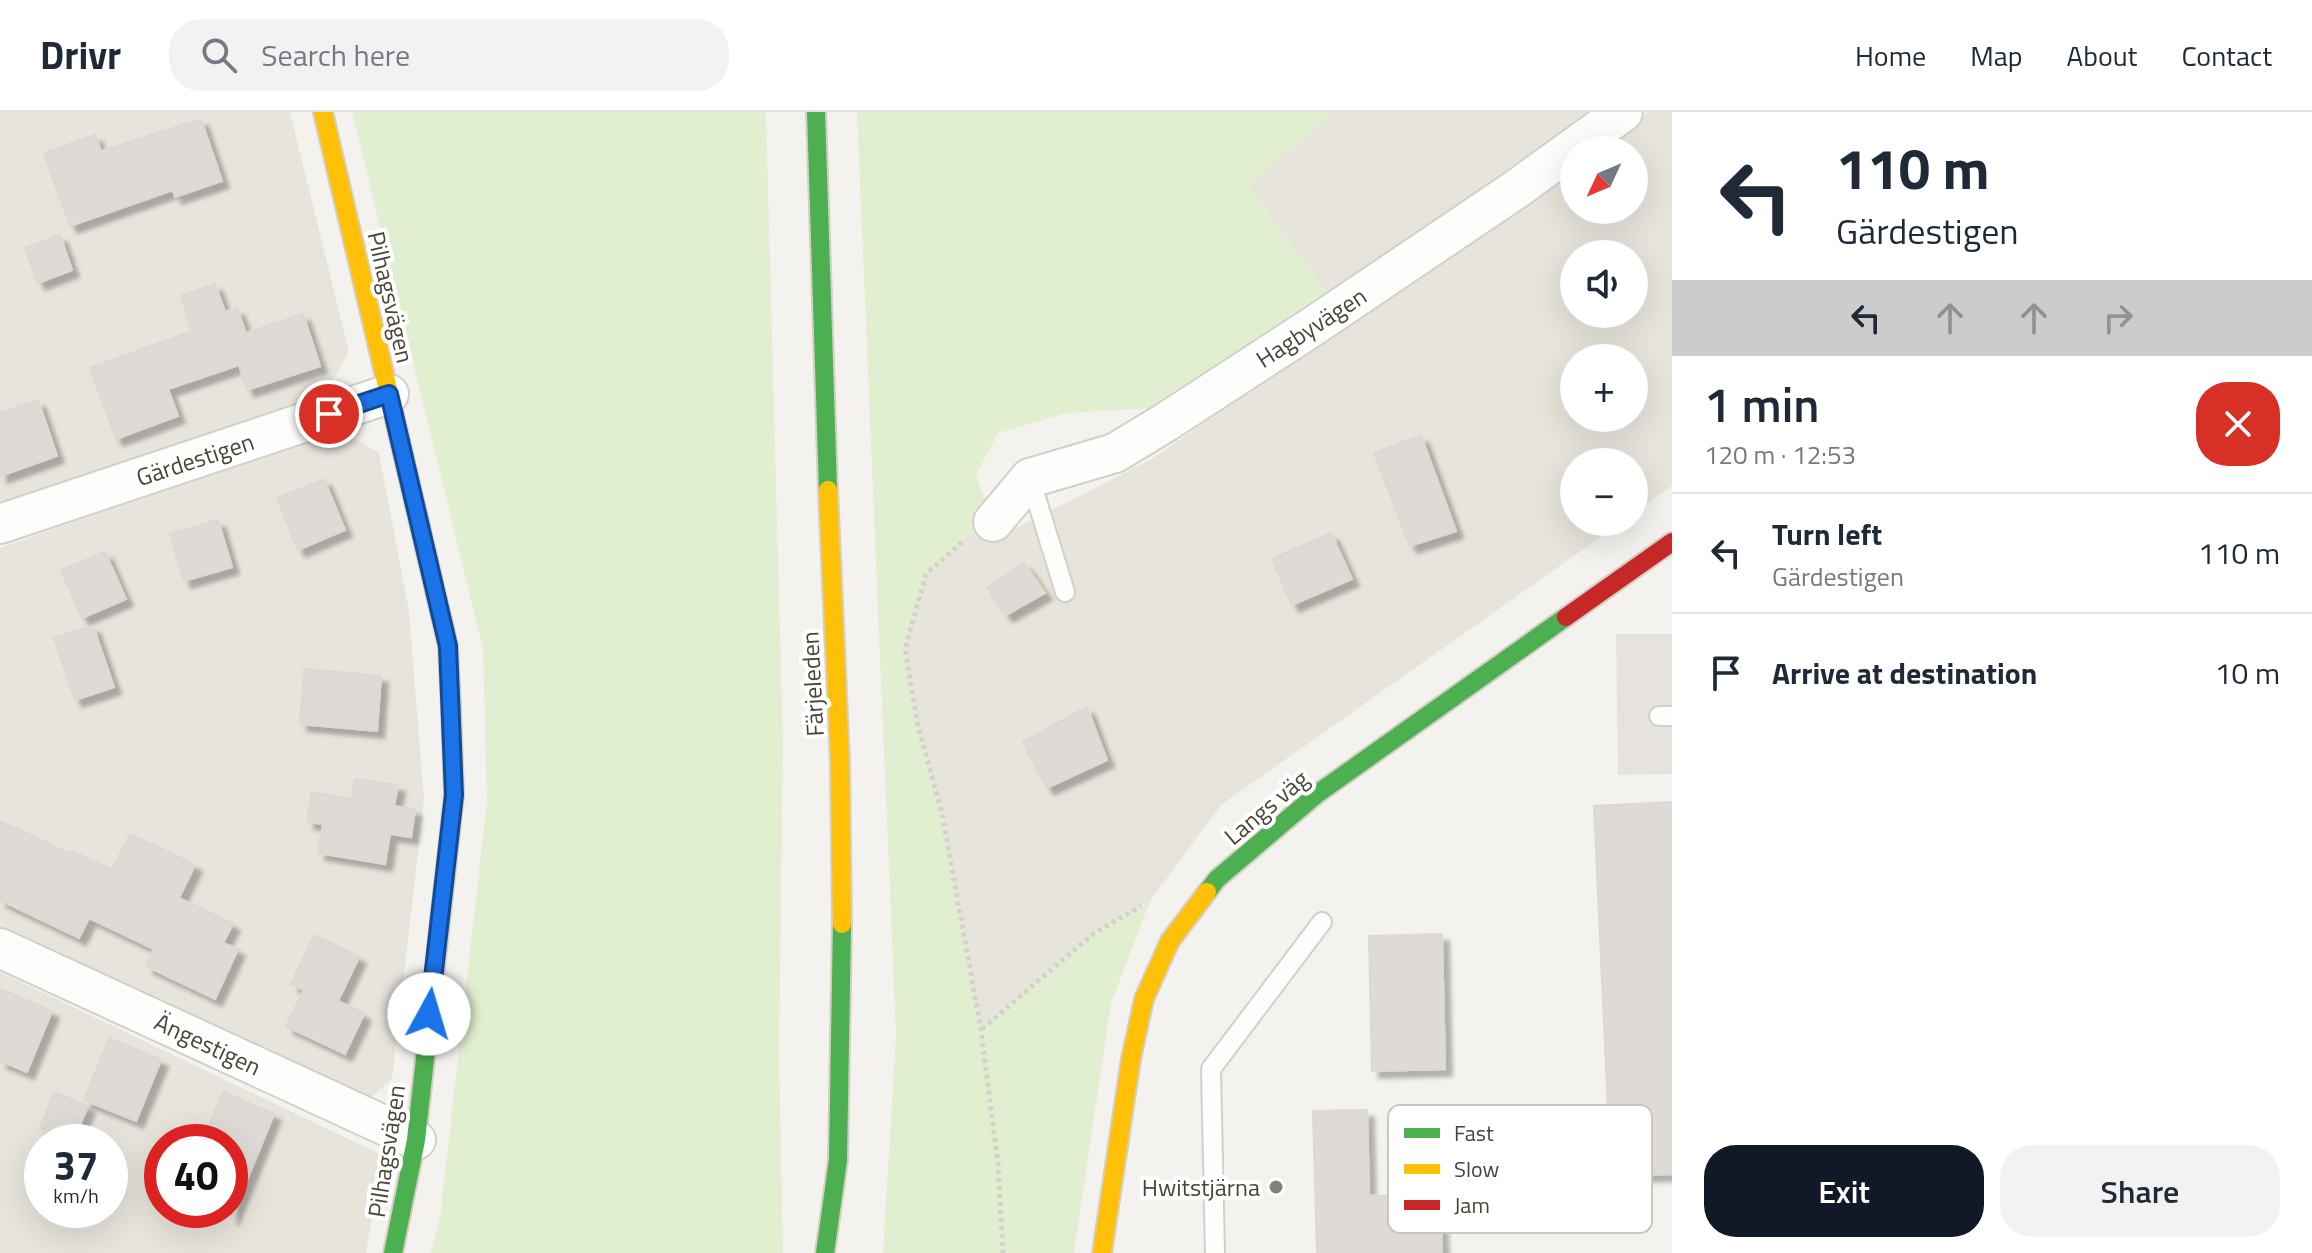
<!DOCTYPE html>
<meta charset="utf-8">
<style>
body{margin:0;font-family:"Titillium Web",sans-serif;background:#f2f2f3;color:#1f2937;height:100vh;display:flex;flex-direction:column;font-size:30px;white-space:nowrap}
*{box-sizing:border-box;margin:0}
p{font-size:26px;color:#747a83}
.icon{flex:none;width:44px;height:44px;fill:none;stroke:currentColor;stroke-width:2;stroke-linecap:round;stroke-linejoin:round}
.map{position:relative;flex:1;overflow:hidden}
.side{display:flex;flex-direction:column;background:#fff;width:640px}
.side>*{flex:none}
.guide{background:#fff;color:#1f2937;overflow:hidden}
.needle{width:52px;rotate:226deg}
.fabs{position:absolute;left:1560px;top:24px;display:grid;gap:16px}
.fabs a{display:grid;place-items:center;width:88px;height:88px;border-radius:50%;background:#fff;box-shadow:0 8px 32px #0002;font-size:40px}
.speed{position:absolute;left:24px;top:1012px;display:flex;gap:16px;font-size:40px;font-weight:700;text-align:center}
.speed>*{display:grid;place-content:center;width:104px;height:104px;border-radius:50%;background:#fff;box-shadow:0 8px 32px #0002;line-height:1}
.speed small{font-size:20px;font-weight:400}
.speed .limit{border:12px solid #d22;background:#fff;color:#111}
.pin{position:absolute;display:grid;place-items:center;width:68px;height:68px;color:#fff;margin:-34px;border:4px solid #fff;border-radius:50%;box-shadow:0 2px 8px #0007}
.me{position:absolute;width:88px;margin:-44px;rotate:6deg;stroke-linejoin:round;filter:drop-shadow(0 0 6px #0008)}
.turn{display:flex;align-items:center;gap:28px;height:168px;padding:0 32px;font-size:36px}
.turn .icon{width:104px;height:104px;stroke-width:2.5}
.turn b{display:block;font-size:56px;line-height:68px}
.lanes{display:flex;align-items:center;height:76px;padding:0 32px;background:#0003;justify-content:center;gap:40px;direction:ltr}
.lanes .off{opacity:.35}
.round{display:grid;place-items:center;flex:none;width:84px;height:84px;border-radius:32px;background:#f2f2f3}
.headline{display:flex;align-items:center;justify-content:space-between;height:136px;padding:0 32px}
h1{font-size:48px;font-weight:600;line-height:60px}
.action{display:flex;gap:16px;margin-top:auto;padding:16px 32px}
.action a{flex:1;height:92px;border-radius:32px;background:#111827;color:#fff;font-size:32px;font-weight:600;line-height:92px;text-align:center}
.action a+a{background:#f2f2f3;color:#1f2937}
ul{padding:0;list-style:none}
li{display:flex;align-items:center;gap:24px;height:120px;padding:0 32px;border-top:2px solid #e0e1e3}
li div{flex:1}
li b{display:block;font-size:30px}
li em{font-style:normal}
header{display:flex;align-items:center;gap:48px;box-sizing:border-box;height:112px;padding:0 40px;background:#fff;border-bottom:2px solid #e0e1e3}
header strong{font-size:38px}
nav{display:flex;gap:44px;margin-inline-start:auto;font-size:28px}
.search{width:560px;height:72px;background:#f2f2f3;display:flex;align-items:center;gap:20px;box-sizing:border-box;padding:0 28px;border-radius:32px;color:#747a83;font-size:30px}
main{display:flex;flex:1;min-height:0}
.map>svg:first-child{display:block}
.residential{fill:#e7e4dc;fill-rule:evenodd}
.green{fill:#e1eecf}
.parking{fill:#e6e3df}
.building{fill:#dedbd6;stroke:#dcd9d4;stroke-width:2;filter:url(#shadow)}
.lines{fill:none;stroke-linecap:round;stroke-linejoin:round}
.lane-casing{stroke:#d2d0cb;stroke-width:22}
.street-casing{stroke:#d2d0cb;stroke-width:42}
.fast-casing{stroke:#d3cfc5;stroke-width:22}
.slow-casing{stroke:#d3cfc5;stroke-width:22}
.jam-casing{stroke:#d3cfc5;stroke-width:22}
.path{stroke:#d3d2cc;stroke-width:5;stroke-dasharray:4 4;stroke-linecap:butt}
.lane{stroke:#fdfdfc;stroke-width:18}
.street{stroke:#fdfdfc;stroke-width:38}
.fast{stroke:#4caf50;stroke-width:18}
.slow{stroke:#ffc107;stroke-width:18}
.jam{stroke:#c62828;stroke-width:18}
.route-casing{stroke:#114b97;stroke-width:20}
.route{stroke:#1a73e8;stroke-width:14}
.poi-dot{fill:#868178;stroke:#fff;stroke-width:3}
.labels{text-anchor:middle;dominant-baseline:central;stroke-width:8;stroke-linejoin:round;paint-order:stroke}
.street-label{font-size:24px;fill:#4b4439;stroke:#fff}
.poi-label{font-size:24px;fill:#4b4439;stroke:#fff;text-anchor:end}
.key{fill:#fff;stroke:#c9c7c4;stroke-width:2}
.key-label{font-size:22px;fill:#4b4439}
</style>
<header>
<strong>Drivr</strong>
<div class="search"><svg class="icon" aria-label="search" viewBox="0 0 24 24"><circle cx="10" cy="10" r="6"/><path d="M15 15l6 6"/></svg>Search here</div>
<nav><a>Home</a><a>Map</a><a>About</a><a>Contact</a></nav>
</header>
<main>
<div class="map">
<svg width="1672" height="1141" viewBox="0 0 1672 1141">
<defs>
<filter id="shadow"><feDropShadow dx="7" dy="7" stdDeviation="2" flood-color="#0004"/></filter>
</defs>
<rect width="100%" height="100%" fill="#f4f2ee"/>
<!-- residential -->
<g class="residential">
<path d="M 0,0 L 290,0 L 349,240 L 324,282 L 0,391 Z"/>
<path d="M 1335,0 L 1588,0 L 1330,185 L 1248,73 Z"/>
<path d="M 1648,0 L 1672,0 L 1672,374 L 1634,401 L 1634,350 L 1574,350 L 1574,410 L 1622,410 L 1221,693 L 1150,789 L 1093,822 L 981,918 L 942,701 L 917,610 L 905,537 L 926,462 L 967,425 L 993,410 L 1018,415 L 1152,347 L 1574,52 L 1574,98 L 1634,98 L 1634,38 L 1594,38 ZM 1574,142 L 1634,142 L 1634,202 L 1574,202 ZM 1574,246 L 1634,246 L 1634,306 L 1574,306 Z"/>
<path d="M 337,316 L 379,341 L 409,499 L 424,688 L 392,967 L 365,990 L 0,817 L 0,436 Z"/>
<path d="M 0,860 L 382,1043 L 366,1141 L 0,1141 ZM 42,1030 L 110,1030 L 110,1098 L 42,1098 ZM 162,1030 L 230,1030 L 230,1098 L 162,1098 Z"/>
</g>
<!-- green -->
<g class="green">
<path d="M 352,0 L 766,0 L 783,632 L 779,942 L 783,1141 L 431,1141 L 440,1106 L 487,689 L 483,537 Z"/>
<path d="M 857,0 L 1335,0 L 1248,73 L 1330,185 L 1154,296 L 1067,301 L 998,321 L 976,363 L 993,410 L 967,425 L 926,462 L 905,537 L 917,610 L 942,701 L 981,917 L 1093,822 L 1150,789 L 1111,891 L 1074,1141 L 883,1141 L 896,924 Z"/>
</g>
<!-- parking -->
<path class="parking" d="M 1616,522 L 1672,522 L 1672,662 L 1618,663 Z"/>
<!-- building -->
<g class="building">
<path d="M 201,7 L 222,69 L 175,85 L 173,78 L 70,114 L 44,41 L 95,23 L 101,39 Z"/>
<path d="M 60,123 L 72,158 L 38,171 L 25,136 Z"/>
<path d="M 215,172 L 225,200 L 237,196 L 246,221 L 303,202 L 320,254 L 247,278 L 239,253 L 168,277 L 178,304 L 116,327 L 90,256 L 192,219 L 181,184 Z"/>
<path d="M 38,288 L 57,344 L 0,364 L 0,301 Z"/>
<path d="M 1421,323 L 1456,419 L 1410,434 L 1374,341 Z"/>
<path d="M 324,367 L 345,418 L 298,438 L 277,386 Z"/>
<path d="M 218,408 L 232,455 L 184,469 L 170,422 Z"/>
<path d="M 1331,421 L 1352,467 L 1292,493 L 1272,447 Z"/>
<path d="M 105,440 L 126,487 L 82,506 L 61,458 Z"/>
<path d="M 1024,451 L 1045,481 L 1006,503 L 987,476 Z"/>
<path d="M 93,514 L 114,575 L 75,588 L 54,526 Z"/>
<path d="M 304,557 L 381,564 L 377,619 L 300,612 Z"/>
<path d="M 1087,595 L 1107,648 L 1047,676 L 1023,630 Z"/>
<path d="M 355,667 L 398,673 L 394,694 L 415,697 L 411,725 L 390,722 L 385,752 L 318,741 L 323,712 L 307,710 L 312,680 L 352,687 Z"/>
<path d="M 1672,690 L 1672,1062 L 1611,1064 L 1594,694 Z"/>
<path d="M 0,709 L 70,742 L 72,739 L 112,758 L 130,722 L 195,753 L 179,786 L 233,812 L 223,831 L 238,837 L 215,887 L 146,854 L 154,837 L 89,806 L 79,826 L 0,788 Z"/>
<path d="M 1442,822 L 1445,957 L 1372,959 L 1369,824 Z"/>
<path d="M 314,823 L 359,845 L 338,889 L 364,902 L 345,942 L 286,914 L 304,878 L 291,872 Z"/>
<path d="M 0,877 L 52,899 L 27,960 L 0,949 Z"/>
<path d="M 109,926 L 161,948 L 136,1009 L 84,988 Z"/>
<path d="M 54,980 L 88,994 L 73,1030 L 40,1016 Z"/>
<path d="M 223,980 L 274,1002 L 231,1107 L 230,1030 L 202,1030 Z"/>
<path d="M 1367,998 L 1369,1084 L 1440,1082 L 1442,1141 L 1317,1141 L 1313,999 Z"/>
</g>
<g class="lines">
<defs>
<g id="lane">
<path d="M 1030,366 L 1065,480"/>
<path d="M 1659,604 L 1672,604"/>
<path d="M 1215,1141 L 1211,957 L 1322,810"/>
</g>
<g id="street">
<path d="M 993,410 L 1030,366 L 1115,341 L 1166,310 L 1315,213 L 1515,78 L 1623,0"/>
<path d="M 0,412 L 389,282"/>
<path d="M 0,836 L 416,1028"/>
</g>
<g id="fast">
<path d="M 816,0 L 828,378"/>
<path d="M 1207,780 L 1217,767 L 1317,682 L 1566,505"/>
<path d="M 393,1141 L 416,1028 L 454,683 L 451,596"/>
<path d="M 825,1141 L 838,1048 L 842,812"/>
</g>
<g id="slow">
<path d="M 323,0 L 448,534 L 451,596"/>
<path d="M 828,378 L 840,650 L 842,812"/>
<path d="M 1102,1141 L 1131,947 L 1144,887 L 1170,829 L 1207,780"/>
</g>
<path id="jam" d="M 1566,505 L 1672,430"/>
</defs>
<!-- lane casing -->
<use href="#lane" class="lane-casing"/>
<!-- street casing -->
<use href="#street" class="street-casing"/>
<!-- fast casing -->
<use href="#fast" class="fast-casing"/>
<!-- slow casing -->
<use href="#slow" class="slow-casing"/>
<!-- jam casing -->
<use href="#jam" class="jam-casing"/>
<!-- path -->
<g class="path">
<path d="M 962,430 L 926,462 L 905,537 L 917,610 L 942,701 L 981,918 L 998,1052 L 1003,1141"/>
<path d="M 982,917 L 1093,822 L 1141,794"/>
</g>
<!-- lane -->
<use href="#lane" class="lane"/>
<!-- street -->
<use href="#street" class="street"/>
<!-- fast -->
<use href="#fast" class="fast"/>
<!-- slow -->
<use href="#slow" class="slow"/>
<!-- jam -->
<use href="#jam" class="jam"/>
</g>
<g class="lines">
<defs>
<path id="route" d="M 329,302 L 389,282 L 448,534 L 454,683 L 429,902"/>
</defs>
<!-- route casing -->
<use href="#route" class="route-casing"/>
<!-- route -->
<use href="#route" class="route"/>
</g>
<!-- markers -->
<circle class="poi-dot" cx="1276" cy="1075" r="8"/>
<g class="labels">
<!-- street labels -->
<g class="street-label">
<text transform="translate(391 185) rotate(77)">Pilhagsvägen</text>
<text transform="translate(1311 215) rotate(-33)">Hagbyvägen</text>
<text transform="translate(195 347) rotate(-18)">Gärdestigen</text>
<text transform="translate(812 572) rotate(-93)">Färjeleden</text>
<text transform="translate(1266 695) rotate(-40)">Langs väg</text>
<text transform="translate(208 932) rotate(25)">Ängestigen</text>
<text transform="translate(386 1039) rotate(-81)">Pilhagsvägen</text>
</g>
<!-- poi labels -->
<g class="poi-label">
<text x="1260" y="1075">Hwitstjärna</text>
</g>
</g>
<!-- legend -->
<rect x="1388" y="993" width="264" height="128" rx="12" class="key"/>
<rect x="1404" y="1016" width="36" height="10" fill="#4caf50"/>
<rect x="1404" y="1052" width="36" height="10" fill="#ffc107"/>
<rect x="1404" y="1088" width="36" height="10" fill="#c62828"/>
<g class="key-label">
<text x="1454" y="1029">Fast</text>
<text x="1454" y="1065">Slow</text>
<text x="1454" y="1101">Jam</text>
</g>
</svg>
<div class="fabs">
<a><svg class="needle" viewBox="-14 -14 28 28"><path d="M0-13l5 13h-10z" fill="#e53935"/><path d="M0 13l5-13h-10z" fill="#747a83"/></svg></a>
<a><svg class="icon" aria-label="sound" viewBox="0 0 24 24"><path d="M4 9h4l5-4v14l-5-4H4zM17 9q2 3 0 6"/></svg></a>
<a>+</a>
<a>−</a>
</div>
<div class="speed"><div>37<small>km/h</small></div><div class="limit">40</div></div>
<div class="pin" style="left:329px;top:302px;background:#d93025"><svg class="icon" aria-label="arrive" viewBox="0 0 24 24"><path d="M6 21V4h12l-3 4 3 4H6"/></svg></div>
<svg class="me" style="left:429px;top:902px" viewBox="-20 -20 40 40"><circle r="19" fill="#fff"/><path d="M0-13L10 11 0 6-10 11z" fill="#1a73e8"/></svg>
</div>
<section class="side">
<div class="guide">
<div class="turn"><svg class="icon" aria-label="left" viewBox="0 0 24 24"><path d="M17 20v-9H6M10 6l-5 5 5 5"/></svg><div><b>110 m</b>Gärdestigen</div></div>
<div class="lanes"><svg class="icon" aria-label="left" viewBox="0 0 24 24"><path d="M17 20v-9H6M10 6l-5 5 5 5"/></svg><svg class="icon off" aria-label="ahead" viewBox="0 0 24 24"><path d="M12 20V5M6 11l6-6 6 6"/></svg><svg class="icon off" aria-label="ahead" viewBox="0 0 24 24"><path d="M12 20V5M6 11l6-6 6 6"/></svg><svg class="icon off" aria-label="right" viewBox="0 0 24 24"><path d="M7 20v-9h11M14 6l5 5-5 5"/></svg></div>
</div>
<div class="headline"><div><h1>1 min</h1><p>120 m · 12:53</p></div><a class="round" style="background:#d93025;color:#fff"><svg class="icon" aria-label="close" viewBox="0 0 24 24"><path d="M6 6l12 12M18 6L6 18"/></svg></a></div>
<ul>
<li><svg class="icon" aria-label="left" viewBox="0 0 24 24"><path d="M17 20v-9H6M10 6l-5 5 5 5"/></svg><div><b>Turn left</b><p>Gärdestigen</p></div><em>110 m</em></li>
<li><svg class="icon" aria-label="arrive" viewBox="0 0 24 24"><path d="M6 21V4h12l-3 4 3 4H6"/></svg><div><b>Arrive at destination</b></div><em>10 m</em></li>
</ul>
<div class="action"><a>Exit</a><a>Share</a></div>
</section>
</main>
